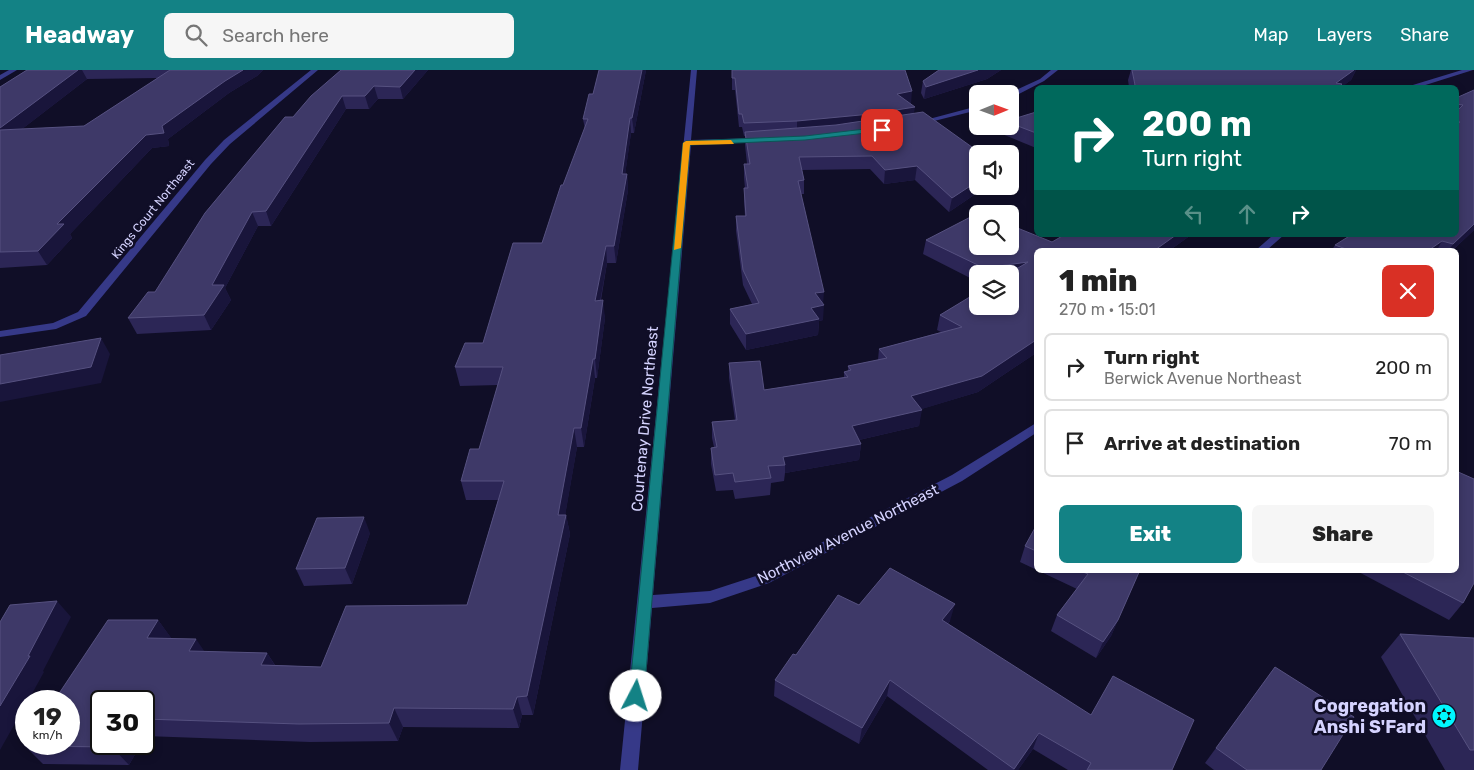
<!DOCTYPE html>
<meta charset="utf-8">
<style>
body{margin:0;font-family:Rubik,sans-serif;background:#f6f6f6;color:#222;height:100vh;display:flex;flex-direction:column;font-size:19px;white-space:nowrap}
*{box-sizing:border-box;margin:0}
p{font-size:16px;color:#767676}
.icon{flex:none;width:28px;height:28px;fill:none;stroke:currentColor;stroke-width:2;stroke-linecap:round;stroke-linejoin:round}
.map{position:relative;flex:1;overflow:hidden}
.drawer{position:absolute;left:1034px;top:178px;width:425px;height:325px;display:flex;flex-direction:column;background:#fff;border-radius:8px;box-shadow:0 2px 8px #0003}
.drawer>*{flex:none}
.hud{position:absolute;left:1034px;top:15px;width:425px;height:152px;border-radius:8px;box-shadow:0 2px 8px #0003;background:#00695c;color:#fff;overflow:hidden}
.needle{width:32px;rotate:89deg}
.buttons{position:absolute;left:969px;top:15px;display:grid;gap:10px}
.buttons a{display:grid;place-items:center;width:50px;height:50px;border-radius:8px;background:#fff;box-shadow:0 2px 8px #0003;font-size:25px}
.speed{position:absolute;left:15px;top:620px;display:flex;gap:10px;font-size:25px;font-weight:700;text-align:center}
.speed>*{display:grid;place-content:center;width:65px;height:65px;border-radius:50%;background:#fff;box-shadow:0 2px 8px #0003;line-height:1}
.speed small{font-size:12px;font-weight:400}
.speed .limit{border:2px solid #111;border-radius:8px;background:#fff;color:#111}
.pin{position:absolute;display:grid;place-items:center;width:42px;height:42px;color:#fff;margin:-21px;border-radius:10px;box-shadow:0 2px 8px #0006}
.me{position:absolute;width:55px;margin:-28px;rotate:5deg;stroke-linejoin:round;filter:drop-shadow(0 0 4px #0008)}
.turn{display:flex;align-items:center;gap:18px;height:105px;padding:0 25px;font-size:22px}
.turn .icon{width:65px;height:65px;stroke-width:2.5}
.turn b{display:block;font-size:35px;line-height:42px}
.lanes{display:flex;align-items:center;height:48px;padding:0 25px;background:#0003;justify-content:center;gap:25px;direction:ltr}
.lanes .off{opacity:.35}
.round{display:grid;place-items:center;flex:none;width:52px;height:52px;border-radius:8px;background:#f6f6f6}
.summary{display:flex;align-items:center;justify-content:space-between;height:85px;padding:0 25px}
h1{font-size:30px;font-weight:800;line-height:38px}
.button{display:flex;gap:10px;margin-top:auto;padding:10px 25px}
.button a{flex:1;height:58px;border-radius:8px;background:#138285;color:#fff;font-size:20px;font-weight:800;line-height:58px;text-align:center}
.button a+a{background:#f6f6f6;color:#222}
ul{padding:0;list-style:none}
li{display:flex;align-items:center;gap:15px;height:68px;margin:0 10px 8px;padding:0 15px;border:2px solid #e0e0e0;border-radius:8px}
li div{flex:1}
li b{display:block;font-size:19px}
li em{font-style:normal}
header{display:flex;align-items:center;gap:30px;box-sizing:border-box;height:70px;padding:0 25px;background:#138285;color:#fff}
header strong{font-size:24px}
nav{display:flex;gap:28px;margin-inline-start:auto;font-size:18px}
.search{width:350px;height:45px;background:#f6f6f6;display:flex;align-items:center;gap:12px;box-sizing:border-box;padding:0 18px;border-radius:8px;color:#767676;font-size:19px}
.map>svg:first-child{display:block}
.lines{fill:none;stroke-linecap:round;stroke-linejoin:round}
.minor{fill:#363988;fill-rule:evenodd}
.wall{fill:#2c2656;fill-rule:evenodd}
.shaded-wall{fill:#19153b}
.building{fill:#3e3968;stroke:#565180}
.route{fill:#138285;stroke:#0c5456}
.slow{fill:#f59e0b}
.labels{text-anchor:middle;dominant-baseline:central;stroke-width:5;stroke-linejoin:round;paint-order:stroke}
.far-street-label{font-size:12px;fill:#d5d3ff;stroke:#100e27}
.street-label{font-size:15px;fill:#d5d3ff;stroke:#100e27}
.near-poi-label{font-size:18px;font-weight:bold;fill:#d5d3ff;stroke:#100e27;text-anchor:end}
</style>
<header>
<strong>Headway</strong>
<div class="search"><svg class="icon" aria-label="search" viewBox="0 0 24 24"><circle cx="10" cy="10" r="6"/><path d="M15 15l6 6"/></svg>Search here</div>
<nav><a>Map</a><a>Layers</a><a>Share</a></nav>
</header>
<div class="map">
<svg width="1474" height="700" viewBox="0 0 1474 700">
<rect width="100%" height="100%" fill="#100e27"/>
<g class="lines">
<!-- minor -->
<g class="minor">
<path d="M 9,0 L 17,0 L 0,10 L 0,5 Z"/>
<path d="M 311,0 L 318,0 L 230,74 L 211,94 L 86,246 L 56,259 L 0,267 L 0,261 L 53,253 L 78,242 L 205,90 L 224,70 Z"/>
<path d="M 691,0 L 697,0 L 691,70 L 761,68 L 765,70 L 761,72 L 691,75 L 653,525 L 710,521 L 759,505 L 952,405 L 1036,353 L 1036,363 L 962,411 L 769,513 L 710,533 L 652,538 L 638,700 L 620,700 Z"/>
<path d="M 1051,0 L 1058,0 L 1044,11 L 1013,27 L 1010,27 L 1010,24 L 1007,24 L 1040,9 Z"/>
<path d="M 1462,0 L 1473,0 L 1416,18 L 1403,18 Z"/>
<path d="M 978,36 L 978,40 L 918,55 L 914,53 Z"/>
<path d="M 1273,165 L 1284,165 L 1267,180 L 1256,180 Z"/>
</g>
</g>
<!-- wall -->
<g class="wall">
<path d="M 27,0 L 263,0 L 257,6 L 229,23 L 168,69 L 169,76 L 152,78 L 70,164 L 72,168 L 47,195 L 0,198 L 0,17 ZM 158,8 L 84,56 L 22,59 L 87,9 Z"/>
<path d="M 341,0 L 428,0 L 403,29 L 378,29 L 369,39 L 346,39 L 271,156 L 258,156 L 225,218 L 231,230 L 211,260 L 137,264 L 128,248 L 155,222 L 293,47 Z"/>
<path d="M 599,0 L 646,0 L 634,63 L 631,63 L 625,104 L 627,104 L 628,120 L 616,193 L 607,193 L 601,230 L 605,248 L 597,308 L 595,308 L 584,377 L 577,377 L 565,445 L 566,445 L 570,464 L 533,645 L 522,645 L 519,658 L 403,657 L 398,671 L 310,672 L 145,666 L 144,669 L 144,631 L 101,674 L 141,674 L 129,695 L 43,694 L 25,676 L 158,550 L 171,568 L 205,582 L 267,583 L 275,595 L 321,597 L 467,535 L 498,430 L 466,430 L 461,411 L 479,379 L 498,315 L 460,316 L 455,297 L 483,273 L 542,173 L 585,59 L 583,49 L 593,24 Z"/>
<path d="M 732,0 L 911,34 L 914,44 L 976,80 L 975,84 L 978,116 L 984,116 L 983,119 L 949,142 L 915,110 L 884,114 L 870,99 L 802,100 L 804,110 L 804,124 L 801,124 L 823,233 L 823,250 L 819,251 L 818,265 L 746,280 L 730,254 L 730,239 L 752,234 L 743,215 L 736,161 L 736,146 L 745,146 L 744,132 L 744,118 L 745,118 L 744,108 L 744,94 L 747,94 L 745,75 L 745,66 L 744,66 L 742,57 L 739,57 L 735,20 L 732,20 Z"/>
<path d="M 939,0 L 1001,0 L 987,9 L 924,29 L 921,23 L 923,11 Z"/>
<path d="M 1131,0 L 1356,0 L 1351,10 L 1341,17 L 1129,17 L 1128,10 Z"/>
<path d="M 1474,20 L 1474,160 L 1453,180 L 1332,180 L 1335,175 L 1456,165 L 1456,28 Z"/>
<path d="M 1036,42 L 1036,78 L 1002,64 L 1003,56 L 1010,56 L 1010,50 Z"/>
<path d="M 978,144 L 1052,172 L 1191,165 L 1170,180 L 1036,180 L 1036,283 L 978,322 L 921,339 L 919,356 L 859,370 L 861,374 L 859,390 L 785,403 L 784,411 L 771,413 L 770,425 L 735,429 L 733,420 L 716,421 L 711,394 L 711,378 L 714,377 L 712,368 L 712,352 L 735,350 L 729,308 L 729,293 L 764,320 L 844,307 L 844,302 L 848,301 L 848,296 L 878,290 L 879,279 L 941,262 L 937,260 L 940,245 L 1010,204 L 978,204 L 978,212 L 923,184 L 926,170 Z"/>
<path d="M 1036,456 L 1036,500 L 1140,500 L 1111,566 L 1096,588 L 1051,561 L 1057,545 L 1077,519 L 1020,492 L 1025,476 Z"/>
<path d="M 370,463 L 352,514 L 304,516 L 296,499 Z"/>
<path d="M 1355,500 L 1456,500 L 1463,533 L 1449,550 Z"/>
<path d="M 859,535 L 950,551 L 948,554 L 1172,700 L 1068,700 L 1033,679 L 1018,700 L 988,700 L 887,626 L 859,674 L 774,626 L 775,610 L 796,585 Z"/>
<path d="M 1400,564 L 1474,568 L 1474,700 L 1445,700 L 1381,587 Z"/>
<path d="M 1216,678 L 1321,700 L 1214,700 L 1205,693 Z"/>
</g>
<!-- shaded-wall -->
<g class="shaded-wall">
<path d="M 78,0 L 82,0 L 87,9 L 4,73 L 0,66 L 0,58 Z"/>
<path d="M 243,0 L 263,0 L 257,6 L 229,23 L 168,69 L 169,76 L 152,78 L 70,164 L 72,168 L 47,195 L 38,181 L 57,154 L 146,65 L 162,56 L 225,11 Z"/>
<path d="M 415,0 L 428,0 L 403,29 L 400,17 Z"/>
<path d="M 642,0 L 646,0 L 634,63 L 632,48 Z"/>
<path d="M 978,0 L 1001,0 L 987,9 L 924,29 L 926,17 Z"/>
<path d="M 1354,0 L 1356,0 L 1351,10 L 1341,18 L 1334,18 L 1336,13 Z"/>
<path d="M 374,16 L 378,29 L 369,39 L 365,26 Z"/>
<path d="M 912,21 L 911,34 L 897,24 Z"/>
<path d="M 342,26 L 346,39 L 271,156 L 266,141 Z"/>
<path d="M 915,37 L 913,49 L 797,64 L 797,51 Z"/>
<path d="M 630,48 L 631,63 L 623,120 L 622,104 Z"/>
<path d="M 917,96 L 915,110 L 884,114 L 885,100 Z"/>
<path d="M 627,104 L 628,120 L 616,193 L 614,176 Z"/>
<path d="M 978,111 L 978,116 L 984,116 L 983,119 L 949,142 L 952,128 Z"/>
<path d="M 252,142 L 258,156 L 225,218 L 231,230 L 211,260 L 204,245 L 212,215 Z"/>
<path d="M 1474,154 L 1474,160 L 1453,180 L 1449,180 L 1453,174 Z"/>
<path d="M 1176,165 L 1191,165 L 1170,180 L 1155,180 Z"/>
<path d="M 1442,171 L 1437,180 L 1429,180 Z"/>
<path d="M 606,176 L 607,193 L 597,248 L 595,231 Z"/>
<path d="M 1028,192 L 1010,204 L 983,204 L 984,198 Z"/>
<path d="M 824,222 L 823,235 L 824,235 L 823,250 L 819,251 L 818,265 L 746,280 L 746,264 L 811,238 L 815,223 Z"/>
<path d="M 603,230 L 605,248 L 597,308 L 595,289 Z"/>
<path d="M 101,268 L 110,284 L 101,313 L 0,332 L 0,314 Z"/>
<path d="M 1036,270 L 1036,283 L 978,322 L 909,343 L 911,326 Z"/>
<path d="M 593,289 L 595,308 L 584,377 L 581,358 Z"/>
<path d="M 922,340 L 919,356 L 850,372 L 852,356 Z"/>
<path d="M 574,358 L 577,377 L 562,464 L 558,445 Z"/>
<path d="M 861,374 L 859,390 L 785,403 L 785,395 L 783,387 Z"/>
<path d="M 566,445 L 570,464 L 533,645 L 527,626 Z"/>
<path d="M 364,447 L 370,463 L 352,514 L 345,498 Z"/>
<path d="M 57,531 L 71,547 L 43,601 L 44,602 L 28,631 L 26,631 L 26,634 L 0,680 L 0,636 Z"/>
<path d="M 955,534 L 950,551 L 938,566 L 942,550 Z"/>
<path d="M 158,550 L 172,569 L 147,568 Z"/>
<path d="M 1118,550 L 1111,566 L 1096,588 L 1103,572 Z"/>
<path d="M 196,569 L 209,588 L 189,581 Z"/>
<path d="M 267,583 L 279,602 L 261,595 Z"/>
<path d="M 890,610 L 887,626 L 859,674 L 862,658 Z"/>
<path d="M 517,627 L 522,645 L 519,658 L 513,639 Z"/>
<path d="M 394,638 L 403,657 L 398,671 L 389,653 Z"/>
<path d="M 1039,663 L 1033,679 L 1018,700 L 1014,700 Z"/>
<path d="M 114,674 L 141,674 L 129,695 L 112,677 Z"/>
</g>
<!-- building -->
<g class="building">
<path d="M 27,0 L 78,0 L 0,58 L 0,17 Z"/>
<path d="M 170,0 L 243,0 L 225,11 L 162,56 L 164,63 L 146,65 L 57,154 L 64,154 L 38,181 L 0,182 L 0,60 L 84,56 Z"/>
<path d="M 341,0 L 415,0 L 400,17 L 374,16 L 365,26 L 342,26 L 266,141 L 252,142 L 212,215 L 224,215 L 204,245 L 128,248 L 148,222 L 155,222 L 205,143 L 285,47 L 293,47 L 311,26 Z"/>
<path d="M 599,0 L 642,0 L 632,48 L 630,48 L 622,104 L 627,104 L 614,176 L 606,176 L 595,231 L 603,230 L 595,289 L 593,289 L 581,358 L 574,358 L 558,445 L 566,445 L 527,626 L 517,627 L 513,639 L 394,638 L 389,653 L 299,654 L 144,649 L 144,631 L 101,631 L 101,674 L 114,674 L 112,677 L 25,676 L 26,673 L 26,674 L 69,674 L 69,631 L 54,631 L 108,550 L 158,550 L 147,568 L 196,569 L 189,581 L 267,583 L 261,595 L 321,597 L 346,536 L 467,535 L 504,411 L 461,411 L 470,379 L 479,379 L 503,297 L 455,297 L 465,273 L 483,273 L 513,173 L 542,173 L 561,115 L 563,115 L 588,49 L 583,49 L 589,24 L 593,24 Z"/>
<path d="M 732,0 L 905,0 L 912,21 L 897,24 L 915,37 L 871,44 L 797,51 L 744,53 L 742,44 L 739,44 L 735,8 L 732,8 Z"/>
<path d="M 939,0 L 978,0 L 926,17 L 923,11 Z"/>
<path d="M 1132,0 L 1354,0 L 1336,13 L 1342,14 L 1338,18 L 1127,18 L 1135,15 Z"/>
<path d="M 1474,20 L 1474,154 L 1453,174 L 1442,171 L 1429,180 L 1345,180 L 1346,179 L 1335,175 L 1351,165 L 1456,165 L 1456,55 L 1460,52 L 1456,51 L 1456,42 L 1463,35 L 1456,34 L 1456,28 Z"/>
<path d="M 923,42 L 976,80 L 972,81 L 978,86 L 978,111 L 952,128 L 917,96 L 885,100 L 872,86 L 799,87 L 804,110 L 798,111 L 824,222 L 815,223 L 824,235 L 811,238 L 819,249 L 746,264 L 730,239 L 759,233 L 743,200 L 736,146 L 746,146 L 744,118 L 748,118 L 744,94 L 750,94 L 745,62 L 836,55 Z"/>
<path d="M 1036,42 L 1036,63 L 1010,53 L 1010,50 Z"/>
<path d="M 986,139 L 992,144 L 978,144 L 978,176 L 1010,176 L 1010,155 L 1052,172 L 1064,165 L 1176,165 L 1155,180 L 1036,180 L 1036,270 L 982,306 L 911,326 L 922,340 L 852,356 L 861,374 L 783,387 L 785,395 L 768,396 L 771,408 L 735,412 L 733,403 L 715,405 L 711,378 L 717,377 L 712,352 L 737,350 L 729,293 L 760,291 L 764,320 L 848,307 L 844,302 L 851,300 L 848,296 L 887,288 L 879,279 L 962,257 L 940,245 L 978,222 L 978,236 L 1010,236 L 1010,204 L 1008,204 L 1028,192 L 984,198 L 926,170 Z"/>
<path d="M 101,268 L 91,297 L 0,314 L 0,285 Z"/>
<path d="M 1456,401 L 1474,409 L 1474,513 L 1463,533 L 1399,500 L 1456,500 Z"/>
<path d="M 364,447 L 345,498 L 296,499 L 317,448 Z"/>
<path d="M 1036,456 L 1036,481 L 1025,476 Z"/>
<path d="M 890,498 L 955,534 L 942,550 L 1091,645 L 1113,606 L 1194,650 L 1172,700 L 1087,700 L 1091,693 L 1039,663 L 1014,699 L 890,610 L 862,658 L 775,610 L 793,584 L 796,585 L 838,525 L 859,535 Z"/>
<path d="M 1078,500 L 1140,500 L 1118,550 L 1103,572 L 1057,545 L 1088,504 Z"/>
<path d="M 57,531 L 28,586 L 30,586 L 0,636 L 0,552 L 10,535 Z"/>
<path d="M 1400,564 L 1474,568 L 1474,680 L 1470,680 Z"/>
<path d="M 1275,597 L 1354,647 L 1321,700 L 1247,700 L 1216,678 Z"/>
</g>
<!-- route -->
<path class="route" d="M 882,57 L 884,61 L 805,70 L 690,75 L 644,626 L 642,630 L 636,632 L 631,630 L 629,626 L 683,73 L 686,71 L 805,66 Z"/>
<!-- slow -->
<path class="slow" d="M 731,70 L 734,74 L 690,75 L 681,178 L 674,180 L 683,73 L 686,71 Z"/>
<!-- icons -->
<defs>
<symbol id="synagogue-disc" viewBox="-11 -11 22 22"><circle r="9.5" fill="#00f7fe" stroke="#100e27"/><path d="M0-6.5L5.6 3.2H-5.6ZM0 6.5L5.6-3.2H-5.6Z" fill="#111"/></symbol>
</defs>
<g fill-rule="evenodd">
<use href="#synagogue-disc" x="1430" y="632" width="28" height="28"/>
</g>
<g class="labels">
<!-- far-street labels -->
<g class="far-street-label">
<text transform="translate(153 139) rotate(-51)">Kings Court Northeast</text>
</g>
<!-- street labels -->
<g class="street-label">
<text transform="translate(645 349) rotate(-85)">Courtenay Drive Northeast</text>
<text transform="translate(848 464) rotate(-27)">Northview Avenue Northeast</text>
</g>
<!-- near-poi labels -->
<g class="near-poi-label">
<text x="1426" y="636">Cogregation<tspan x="1426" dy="21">Anshi S'Fard</tspan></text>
</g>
</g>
</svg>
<div class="buttons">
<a><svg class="needle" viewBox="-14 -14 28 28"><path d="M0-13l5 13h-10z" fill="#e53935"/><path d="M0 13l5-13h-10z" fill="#767676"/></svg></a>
<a><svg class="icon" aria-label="sound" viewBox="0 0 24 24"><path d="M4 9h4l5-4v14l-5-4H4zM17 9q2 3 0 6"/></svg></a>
<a><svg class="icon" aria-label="search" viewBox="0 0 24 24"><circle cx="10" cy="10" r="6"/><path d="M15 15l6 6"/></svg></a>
<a><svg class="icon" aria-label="layers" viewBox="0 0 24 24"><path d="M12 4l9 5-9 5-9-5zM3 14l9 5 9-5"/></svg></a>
</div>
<div class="speed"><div>19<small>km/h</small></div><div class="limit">30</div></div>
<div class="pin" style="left:882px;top:60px;background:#d93025"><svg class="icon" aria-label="arrive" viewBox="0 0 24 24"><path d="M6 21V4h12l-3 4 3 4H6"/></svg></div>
<svg class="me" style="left:636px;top:626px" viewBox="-20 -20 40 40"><circle r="19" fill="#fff"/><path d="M0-13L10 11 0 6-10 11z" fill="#138285"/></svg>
<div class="hud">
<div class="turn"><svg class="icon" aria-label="right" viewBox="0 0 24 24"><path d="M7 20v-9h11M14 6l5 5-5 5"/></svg><div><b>200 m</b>Turn right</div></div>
<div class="lanes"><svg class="icon off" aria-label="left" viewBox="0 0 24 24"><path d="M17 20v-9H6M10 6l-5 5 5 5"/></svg><svg class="icon off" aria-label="ahead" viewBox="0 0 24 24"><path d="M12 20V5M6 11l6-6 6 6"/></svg><svg class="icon" aria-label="right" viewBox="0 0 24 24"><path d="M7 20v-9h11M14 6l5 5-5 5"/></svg></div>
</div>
<section class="drawer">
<div class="summary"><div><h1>1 min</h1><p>270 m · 15:01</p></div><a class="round" style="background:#d93025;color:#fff"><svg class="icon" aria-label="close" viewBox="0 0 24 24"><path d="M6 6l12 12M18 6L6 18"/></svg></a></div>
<ul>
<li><svg class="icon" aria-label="right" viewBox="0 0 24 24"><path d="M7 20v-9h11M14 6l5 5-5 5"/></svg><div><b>Turn right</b><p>Berwick Avenue Northeast</p></div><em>200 m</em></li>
<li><svg class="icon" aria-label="arrive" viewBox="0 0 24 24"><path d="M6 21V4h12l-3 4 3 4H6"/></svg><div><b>Arrive at destination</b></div><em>70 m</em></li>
</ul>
<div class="button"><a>Exit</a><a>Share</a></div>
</section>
</div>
